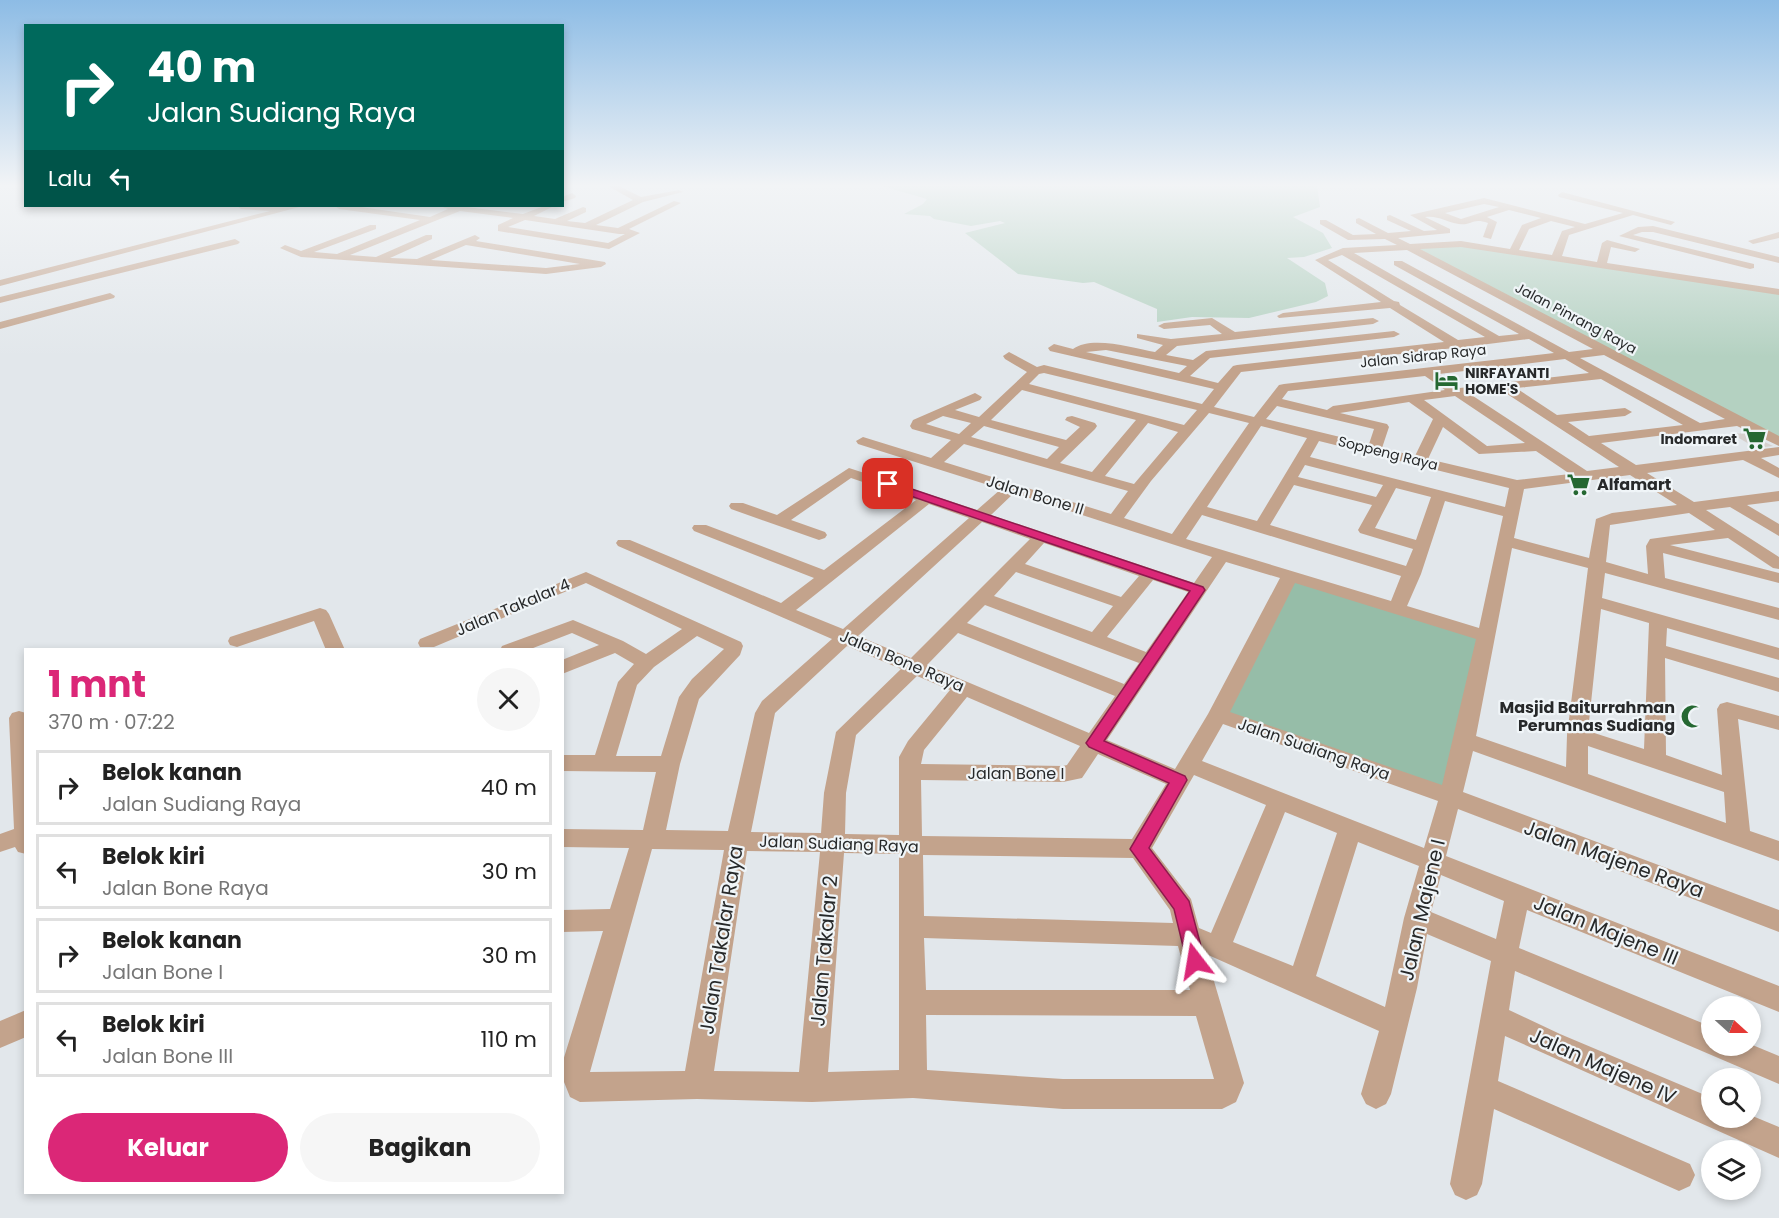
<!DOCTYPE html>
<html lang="id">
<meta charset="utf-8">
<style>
body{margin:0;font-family:Poppins,sans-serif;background:#f6f6f6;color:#222;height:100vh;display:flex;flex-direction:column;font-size:22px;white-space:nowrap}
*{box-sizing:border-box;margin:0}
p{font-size:20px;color:#767676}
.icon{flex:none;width:33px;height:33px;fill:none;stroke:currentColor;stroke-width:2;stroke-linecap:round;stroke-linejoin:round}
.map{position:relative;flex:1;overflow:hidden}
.details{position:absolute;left:24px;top:648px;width:540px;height:546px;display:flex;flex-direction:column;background:#fff;border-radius:0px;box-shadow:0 3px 9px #0003}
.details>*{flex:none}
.banner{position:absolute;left:24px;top:24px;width:540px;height:183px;border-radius:0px;box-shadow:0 3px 9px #0003;background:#00695c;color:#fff;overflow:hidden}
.needle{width:39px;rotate:111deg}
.fabs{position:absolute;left:1701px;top:996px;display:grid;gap:12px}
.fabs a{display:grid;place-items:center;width:60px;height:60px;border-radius:50%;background:#fff;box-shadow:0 3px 9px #0003;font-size:30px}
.pin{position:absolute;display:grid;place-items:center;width:51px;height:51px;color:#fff;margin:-26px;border-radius:12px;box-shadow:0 3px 9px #0006}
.me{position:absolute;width:66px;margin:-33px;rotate:346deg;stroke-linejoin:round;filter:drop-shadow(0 0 4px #0008)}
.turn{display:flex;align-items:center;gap:21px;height:126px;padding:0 24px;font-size:27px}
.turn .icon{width:78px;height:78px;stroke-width:2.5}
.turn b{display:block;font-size:42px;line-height:51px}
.then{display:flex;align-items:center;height:57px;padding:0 24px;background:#0003;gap:12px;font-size:22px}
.round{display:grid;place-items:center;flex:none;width:63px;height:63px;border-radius:32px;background:#f6f6f6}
.headline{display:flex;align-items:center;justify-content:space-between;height:102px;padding:0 24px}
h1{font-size:36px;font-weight:700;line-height:45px;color:#db2777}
.action{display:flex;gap:12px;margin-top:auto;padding:12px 24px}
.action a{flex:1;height:69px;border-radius:36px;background:#db2777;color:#fff;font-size:24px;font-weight:700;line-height:69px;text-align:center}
.action a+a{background:#f6f6f6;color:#222}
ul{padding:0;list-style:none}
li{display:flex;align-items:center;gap:18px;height:75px;margin:0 12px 9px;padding:0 12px;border:3px solid #e0e0e0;border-radius:0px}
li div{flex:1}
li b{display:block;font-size:22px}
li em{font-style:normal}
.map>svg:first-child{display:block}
.green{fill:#b4d1c1}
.forest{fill:#96bda8}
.building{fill:#d6d0cd}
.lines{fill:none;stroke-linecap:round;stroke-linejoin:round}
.minor{fill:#c3a38c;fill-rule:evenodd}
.route{fill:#db2777;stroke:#8e194d;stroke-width:1.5}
.labels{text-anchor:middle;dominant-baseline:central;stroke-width:4.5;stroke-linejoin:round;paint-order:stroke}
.far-street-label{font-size:14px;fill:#27292a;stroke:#f0f5f8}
.far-poi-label{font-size:14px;font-weight:bold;fill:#27292a;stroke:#f0f5f8;text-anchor:start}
.poi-label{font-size:16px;font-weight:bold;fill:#27292a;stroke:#f0f5f8;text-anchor:start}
.street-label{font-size:16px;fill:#27292a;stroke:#f0f5f8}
.near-street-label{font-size:20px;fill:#27292a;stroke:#f0f5f8}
</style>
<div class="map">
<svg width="1779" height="1218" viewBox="0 0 1779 1218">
<rect width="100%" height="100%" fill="#e2e7eb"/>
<!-- green -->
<g class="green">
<path d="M 882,186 L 1317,186 L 1320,207 L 1293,217 L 1323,233 L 1332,248 L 1304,257 L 1287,258 L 1325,283 L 1328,296 L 1316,302 L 1249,318 L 1192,317 L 1157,322 L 1157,309 L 1094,282 L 1083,283 L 1018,274 L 965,233 L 1005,223 L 1000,221 L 971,226 L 934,219 L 930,216 L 904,214 L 923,204 L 927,199 Z"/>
<path d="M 1456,244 L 1779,292 L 1779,442 L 1408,247 Z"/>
</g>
<!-- forest -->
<path class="forest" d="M 1290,576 L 1486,636 L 1449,796 L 1218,715 Z"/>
<!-- building -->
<path class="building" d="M 1746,433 L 1773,446 L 1756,448 L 1732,434 Z"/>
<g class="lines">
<!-- minor -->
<g class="minor">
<path d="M 608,186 L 619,186 L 641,197 L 679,190 L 683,192 L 643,202 L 596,225 L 618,228 L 674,201 L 681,203 L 629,229 L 640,233 L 609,249 L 498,231 L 498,225 L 513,218 L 460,211 L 350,255 L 376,257 L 426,235 L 432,235 L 432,239 L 390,258 L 417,259 L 475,235 L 480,238 L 476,241 L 605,262 L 606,264 L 601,267 L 546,274 L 301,257 L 280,248 L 285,245 L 301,251 L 370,225 L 376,225 L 376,229 L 314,252 L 337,254 L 420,220 L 339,209 L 335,206 L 354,206 L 430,217 L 448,209 L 440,206 L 459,206 L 523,214 L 544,206 L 554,206 L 534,216 L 555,219 L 583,207 L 586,208 L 586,212 L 567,221 L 585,223 L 633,200 ZM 525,220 L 619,234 L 625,234 L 608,243 L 508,227 ZM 466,245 L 580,264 L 546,268 L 431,260 Z"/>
<path d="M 1562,192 L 1675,222 L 1671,225 L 1633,215 L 1569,235 L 1562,256 L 1597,262 L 1602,243 L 1607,240 L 1640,249 L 1635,252 L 1611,247 L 1607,263 L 1779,289 L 1779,295 L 1461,247 L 1420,249 L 1779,436 L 1779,446 L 1737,426 L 1601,443 L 1636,465 L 1779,447 L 1779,455 L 1761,458 L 1779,468 L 1779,478 L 1743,460 L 1647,473 L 1694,502 L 1779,491 L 1779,501 L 1747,505 L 1779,524 L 1779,536 L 1730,507 L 1706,510 L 1779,557 L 1779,569 L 1773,568 L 1728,538 L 1670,545 L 1779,573 L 1779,583 L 1663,553 L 1665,578 L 1779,608 L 1779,620 L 1605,573 L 1602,598 L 1779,648 L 1779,660 L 1667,628 L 1666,646 L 1779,678 L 1779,692 L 1665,658 L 1666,755 L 1722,775 L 1717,709 L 1720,704 L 1727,702 L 1779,716 L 1779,730 L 1738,719 L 1750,831 L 1779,841 L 1779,861 L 1473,751 L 1463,792 L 1779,910 L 1779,932 L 1458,809 L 1446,856 L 1779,986 L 1779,1012 L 1527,910 L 1519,948 L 1712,1027 L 1712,1046 L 1750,1044 L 1779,1056 L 1779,1084 L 1515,971 L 1509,1010 L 1560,1034 L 1712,1098 L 1712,1118 L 1750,1118 L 1750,1115 L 1779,1127 L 1779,1158 L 1505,1036 L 1498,1081 L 1690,1164 L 1695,1175 L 1690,1186 L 1679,1191 L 1494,1109 L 1482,1184 L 1477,1195 L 1466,1200 L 1455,1195 L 1450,1184 L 1491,961 L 1427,934 L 1417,988 L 1391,1094 L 1386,1104 L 1376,1109 L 1366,1104 L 1361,1094 L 1379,1031 L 1206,954 L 1244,1083 L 1236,1102 L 1222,1109 L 1063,1109 L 913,1098 L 812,1102 L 697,1099 L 580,1102 L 570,1097 L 562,1077 L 562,1064 L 603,931 L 562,932 L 562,910 L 610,909 L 629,848 L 562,847 L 562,829 L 643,830 L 656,772 L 562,771 L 562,755 L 595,755 L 618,682 L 634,664 L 615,653 L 562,674 L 562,660 L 599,645 L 572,633 L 528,650 L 500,650 L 502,646 L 573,620 L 623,641 L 646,654 L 682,629 L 586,583 L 434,647 L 420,647 L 418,643 L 420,639 L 586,572 L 741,642 L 743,646 L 740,655 L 699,699 L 680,764 L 666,830 L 728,831 L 755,713 L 762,701 L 832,639 L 618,546 L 616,543 L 618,540 L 630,540 L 781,603 L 814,578 L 694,531 L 692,528 L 694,525 L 706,525 L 824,570 L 916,500 L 851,478 L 791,520 L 825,532 L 827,535 L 825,538 L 819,540 L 731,509 L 729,506 L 731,503 L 743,503 L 777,515 L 849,468 L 977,510 L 1001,489 L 858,444 L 856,441 L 863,437 L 931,458 L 951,440 L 912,429 L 910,426 L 913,420 L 975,393 L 982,397 L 980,400 L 955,410 L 979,417 L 1027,372 L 1005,359 L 1003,356 L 1009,352 L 1037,367 L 1044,365 L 1202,404 L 1214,389 L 1050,351 L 1048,348 L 1054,344 L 1073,349 C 1091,335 1134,348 1155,352 L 1163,345 L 1137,338 L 1137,334 L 1171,339 L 1222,334 L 1210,325 L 1164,329 L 1158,326 L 1164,323 L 1212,318 L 1235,332 L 1373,318 L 1379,321 L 1373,324 L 1177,346 L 1166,355 L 1193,360 L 1206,351 L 1394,331 L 1400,334 L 1394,337 L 1210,358 L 1190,376 L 1218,383 L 1233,366 L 1237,365 L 1444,342 L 1390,308 L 1279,318 L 1277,316 L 1283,313 L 1381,302 L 1315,260 L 1343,248 L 1397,245 L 1385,239 L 1348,240 L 1320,224 L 1320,220 L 1326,220 L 1353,235 L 1376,234 L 1356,223 L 1356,219 L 1359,218 L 1388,233 L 1411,231 L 1387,220 L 1387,216 L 1390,215 L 1424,231 L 1437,230 L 1410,215 L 1484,198 L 1585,224 L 1623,213 L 1559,197 L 1558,195 ZM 1484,204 L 1499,207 L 1461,219 L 1445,213 ZM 1509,210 L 1541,218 L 1522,225 L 1510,249 L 1461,241 L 1410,244 L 1398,238 L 1450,233 L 1450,229 L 1425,217 C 1438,215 1446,222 1459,224 C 1472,226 1472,217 1488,223 L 1483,237 L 1491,239 L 1497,222 L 1487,217 ZM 1551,221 L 1575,227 L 1562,231 L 1552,255 L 1519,250 L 1529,229 ZM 1407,250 L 1593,349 L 1569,352 L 1402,261 L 1394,261 L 1394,265 L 1519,334 L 1499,336 L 1354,253 ZM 1342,255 L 1485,337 L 1458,340 L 1400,305 L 1399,302 L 1394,301 L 1328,260 ZM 1529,339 L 1554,353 L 1284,384 L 1279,385 L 1254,417 L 1214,407 L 1241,372 L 1454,348 L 1459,350 L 1464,347 ZM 1106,350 L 1187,366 L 1179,373 L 1086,352 ZM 1604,355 L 1725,419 L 1700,423 L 1580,358 ZM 1565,359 L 1589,373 L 1460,388 L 1439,374 ZM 1044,373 L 1197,410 L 1184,425 L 1029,384 L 1039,374 ZM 1425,376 L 1445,390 L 1333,406 L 1327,410 L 1282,399 L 1288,391 ZM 1601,379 L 1683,425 L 1589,436 L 1568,422 L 1625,416 L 1632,412 L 1625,408 L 1557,415 L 1516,388 ZM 1022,390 L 1136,420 L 1092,472 L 1060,463 L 1095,429 L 1097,426 L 1095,423 L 1072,416 L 1067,417 L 1065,420 L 1080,427 L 1066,440 L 991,420 ZM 1501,390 L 1619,467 L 1587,471 L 1470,394 ZM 1455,396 L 1525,443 L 1487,446 L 1424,400 ZM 1409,402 L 1433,419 L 1415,456 L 1382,448 L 1389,427 L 1387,424 L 1340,413 ZM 1277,406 L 1374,429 L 1369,444 L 1266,419 ZM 1209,413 L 1249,423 L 1172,534 L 1124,518 L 1151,481 ZM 943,416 L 971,423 L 959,434 L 926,424 ZM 1148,423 L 1178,432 L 1134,484 L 1105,476 ZM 984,426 L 1059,447 L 1047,459 L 971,437 ZM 1261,426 L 1307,438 L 1257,521 L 1207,507 ZM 1443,427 L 1479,454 L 1536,451 L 1570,474 L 1517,480 L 1428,459 ZM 1319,441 L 1509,488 L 1505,507 L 1310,457 ZM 964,444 L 1128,491 L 1111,514 L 944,462 ZM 1305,465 L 1383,485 L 1376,497 L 1298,477 ZM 1630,475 L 1677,505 L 1612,513 L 1596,519 L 1589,558 L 1514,538 L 1524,489 ZM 1294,485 L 1372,505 L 1358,530 L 1360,533 L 1413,549 L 1406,566 L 1270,525 ZM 1396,488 L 1431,497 L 1416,540 L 1375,528 ZM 1014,493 L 1212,557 L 1194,583 L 991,515 ZM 1445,501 L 1503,516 L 1479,628 L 1407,606 L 1421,574 ZM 929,504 L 969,518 L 843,629 L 796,610 ZM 1689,513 L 1715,530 L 1650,539 L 1646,546 L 1648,574 L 1606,562 L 1610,525 ZM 1202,515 L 1401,576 L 1391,601 L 1186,539 ZM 982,522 L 1030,539 L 911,658 L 858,636 ZM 1044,543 L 1139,576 L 1121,597 L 1025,564 ZM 1512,548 L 1588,568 L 1567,735 L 1566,767 L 1476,736 ZM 1226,562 L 1280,578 L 1208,714 L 1175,769 L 1107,740 ZM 1016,572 L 1113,606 L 1092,632 L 994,596 ZM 1153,580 L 1188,592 L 1146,652 L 1107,637 ZM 1295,583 L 1476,639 L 1442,785 L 1230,712 ZM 985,605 L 1139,663 L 1124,684 L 967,623 ZM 1601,609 L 1649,623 L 1644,749 L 1588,731 ZM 958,633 L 1115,696 L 1089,733 L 927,665 ZM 697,636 L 724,649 L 692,679 L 679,697 L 661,756 L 616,756 L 637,685 L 654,667 ZM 847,646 L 901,669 L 836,732 L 824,793 L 821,833 L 751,832 L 775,713 ZM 917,676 L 950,690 L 908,741 L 899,757 L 899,835 L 845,834 L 846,793 L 856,735 ZM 967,697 L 1080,746 L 1067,765 L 1063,766 L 921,764 L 924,750 ZM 1223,724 L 1438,801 L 1424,848 L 1202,761 ZM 1588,746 L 1724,792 L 1726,823 L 1588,774 ZM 1098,754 L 1166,784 L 1132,839 L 922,836 L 921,780 L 1063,782 L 1082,778 ZM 1194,775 L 1266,805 L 1211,933 L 1199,928 L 1191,899 L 1152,848 ZM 1285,812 L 1337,833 L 1293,966 L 1233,942 ZM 1358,842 L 1419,866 L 1404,918 L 1385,1007 L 1316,976 ZM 652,849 L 724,850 L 685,1071 L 590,1072 ZM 747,851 L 820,852 L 799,1072 L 714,1071 ZM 844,853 L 899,854 L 899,1070 L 828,1072 ZM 923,855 L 1133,858 L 1170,910 L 1173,923 L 924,916 ZM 1441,875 L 1504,901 L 1496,939 L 1431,912 ZM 924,938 L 1178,946 L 1190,990 L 926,990 ZM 926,1015 L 1196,1016 L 1214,1079 L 1063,1079 L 927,1070 Z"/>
<path d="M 572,193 L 576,196 L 575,198 L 562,202 L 562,197 Z"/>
<path d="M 237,206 L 303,206 L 0,286 L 0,280 L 270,211 L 241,209 Z"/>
<path d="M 1653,226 L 1779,257 L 1779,263 L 1653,232 L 1642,232 L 1633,235 L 1754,264 L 1754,268 L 1750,269 L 1619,236 L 1638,227 Z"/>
<path d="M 1779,232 L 1779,238 L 1753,244 L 1748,241 Z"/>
<path d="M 235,239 L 240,242 L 238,244 L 0,303 L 0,297 Z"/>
<path d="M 110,293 L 115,296 L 114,298 L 0,329 L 0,322 Z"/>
<path d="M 320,608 L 326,610 L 329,614 L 345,650 L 326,650 L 314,621 L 237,647 L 230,645 L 228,641 L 230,637 Z"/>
<path d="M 19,711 L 26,713 L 26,854 L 18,852 L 15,847 L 0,852 L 0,834 L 14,829 L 9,718 L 12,713 Z"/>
<path d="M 26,1010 L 26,1037 L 0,1048 L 0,1021 Z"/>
</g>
</g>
<!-- sky -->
<linearGradient id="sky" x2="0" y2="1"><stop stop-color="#8dbce5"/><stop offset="0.52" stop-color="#f2f4f6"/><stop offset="1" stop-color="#f2f4f6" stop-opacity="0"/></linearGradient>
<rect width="1779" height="357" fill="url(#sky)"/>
<!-- route -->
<path class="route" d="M 888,481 L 1203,587 L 1205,590 L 1104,741 L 1185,776 L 1187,780 L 1149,848 L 1189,901 L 1205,961 L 1202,967 L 1195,970 L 1188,967 L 1174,909 L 1130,849 L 1169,783 L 1089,747 L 1086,743 L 1190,591 L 884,487 L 884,482 Z"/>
<!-- icons -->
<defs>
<symbol id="hotel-bare" viewBox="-9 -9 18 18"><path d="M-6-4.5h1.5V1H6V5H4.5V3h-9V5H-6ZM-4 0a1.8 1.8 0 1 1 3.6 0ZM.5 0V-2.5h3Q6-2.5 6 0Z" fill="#256832" stroke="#f0f5f8" stroke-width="2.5" paint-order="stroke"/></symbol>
<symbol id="supermarket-bare" viewBox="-9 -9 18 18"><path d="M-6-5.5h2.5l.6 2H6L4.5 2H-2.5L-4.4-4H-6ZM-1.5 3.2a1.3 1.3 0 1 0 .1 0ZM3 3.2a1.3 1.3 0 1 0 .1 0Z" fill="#256832" stroke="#f0f5f8" stroke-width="2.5" paint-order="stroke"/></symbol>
<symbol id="mosque-bare" viewBox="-9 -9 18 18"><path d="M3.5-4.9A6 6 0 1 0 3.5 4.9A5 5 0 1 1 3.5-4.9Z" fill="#256832" stroke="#f0f5f8" stroke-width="2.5" paint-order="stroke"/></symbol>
</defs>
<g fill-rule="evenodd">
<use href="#hotel-bare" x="1430" y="364" width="33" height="33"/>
<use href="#supermarket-bare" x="1738" y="422" width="33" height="33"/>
<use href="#supermarket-bare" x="1562" y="468" width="33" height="33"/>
<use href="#mosque-bare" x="1676" y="700" width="33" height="33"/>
</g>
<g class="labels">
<!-- far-street labels -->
<g class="far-street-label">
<text transform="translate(1576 318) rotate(28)">Jalan Pinrang Raya</text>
<text transform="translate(1423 356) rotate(-6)">Jalan Sidrap Raya</text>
<text transform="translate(1388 453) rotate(14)">Soppeng Raya</text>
</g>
<!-- far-poi labels -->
<g class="far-poi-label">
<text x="1465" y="373">NIRFAYANTI<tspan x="1465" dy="16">HOME'S</tspan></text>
<text x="1737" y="439" text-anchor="end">Indomaret</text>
</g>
<!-- poi labels -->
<g class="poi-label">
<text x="1597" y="484">Alfamart</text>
<text x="1675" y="707" text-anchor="end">Masjid Baiturrahman<tspan x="1675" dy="18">Perumnas Sudiang</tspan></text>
</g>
<!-- street labels -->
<g class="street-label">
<text transform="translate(1035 495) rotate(17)">Jalan Bone II</text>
<text transform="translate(513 607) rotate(-23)">Jalan Takalar 4</text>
<text transform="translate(902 661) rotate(23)">Jalan Bone Raya</text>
<text transform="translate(1314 749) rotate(19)">Jalan Sudiang Raya</text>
<text x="1016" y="773">Jalan Bone I</text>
<text transform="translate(839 844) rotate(2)">Jalan Sudiang Raya</text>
</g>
<!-- near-street labels -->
<g class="near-street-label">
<text transform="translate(1614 859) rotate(20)">Jalan Majene Raya</text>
<text transform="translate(1422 910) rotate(-77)">Jalan Majene I</text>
<text transform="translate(1606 930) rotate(22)">Jalan Majene III</text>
<text transform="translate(721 940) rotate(-81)">Jalan Takalar Raya</text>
<text transform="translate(824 951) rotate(-85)">Jalan Takalar 2</text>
<text transform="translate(1603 1066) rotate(24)">Jalan Majene IV</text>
</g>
</g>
</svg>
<div class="fabs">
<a><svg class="needle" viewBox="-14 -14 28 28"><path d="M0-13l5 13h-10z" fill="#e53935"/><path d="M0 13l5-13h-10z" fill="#767676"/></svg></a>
<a><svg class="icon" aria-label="search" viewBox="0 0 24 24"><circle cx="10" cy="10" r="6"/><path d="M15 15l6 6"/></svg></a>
<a><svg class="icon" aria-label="layers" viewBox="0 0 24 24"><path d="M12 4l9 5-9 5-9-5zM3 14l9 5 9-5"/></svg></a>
</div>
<div class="pin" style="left:888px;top:484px;background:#d93025"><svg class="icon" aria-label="arrive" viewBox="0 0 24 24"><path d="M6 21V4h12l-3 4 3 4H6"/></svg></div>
<svg class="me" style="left:1195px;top:961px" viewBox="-20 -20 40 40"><path d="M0-17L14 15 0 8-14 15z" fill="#db2777" stroke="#fff" stroke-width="4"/></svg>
<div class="banner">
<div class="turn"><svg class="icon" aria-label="right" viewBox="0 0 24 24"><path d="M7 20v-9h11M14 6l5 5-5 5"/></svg><div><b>40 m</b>Jalan Sudiang Raya</div></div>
<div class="then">Lalu<svg class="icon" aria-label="left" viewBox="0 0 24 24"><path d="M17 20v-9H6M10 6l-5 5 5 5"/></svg></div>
</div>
<section class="details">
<div class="headline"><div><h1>1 mnt</h1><p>370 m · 07:22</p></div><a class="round"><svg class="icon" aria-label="close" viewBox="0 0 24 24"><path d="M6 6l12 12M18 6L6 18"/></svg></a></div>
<ul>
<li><svg class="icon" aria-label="right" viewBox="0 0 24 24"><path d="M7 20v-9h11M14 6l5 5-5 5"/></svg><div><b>Belok kanan</b><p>Jalan Sudiang Raya</p></div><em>40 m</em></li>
<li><svg class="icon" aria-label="left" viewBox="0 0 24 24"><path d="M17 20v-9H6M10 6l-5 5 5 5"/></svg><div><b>Belok kiri</b><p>Jalan Bone Raya</p></div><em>30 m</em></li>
<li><svg class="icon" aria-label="right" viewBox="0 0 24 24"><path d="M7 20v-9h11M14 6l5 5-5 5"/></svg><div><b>Belok kanan</b><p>Jalan Bone I</p></div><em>30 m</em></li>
<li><svg class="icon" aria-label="left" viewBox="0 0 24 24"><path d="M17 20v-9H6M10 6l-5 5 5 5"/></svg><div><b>Belok kiri</b><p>Jalan Bone III</p></div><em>110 m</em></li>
</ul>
<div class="action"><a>Keluar</a><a>Bagikan</a></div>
</section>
</div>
